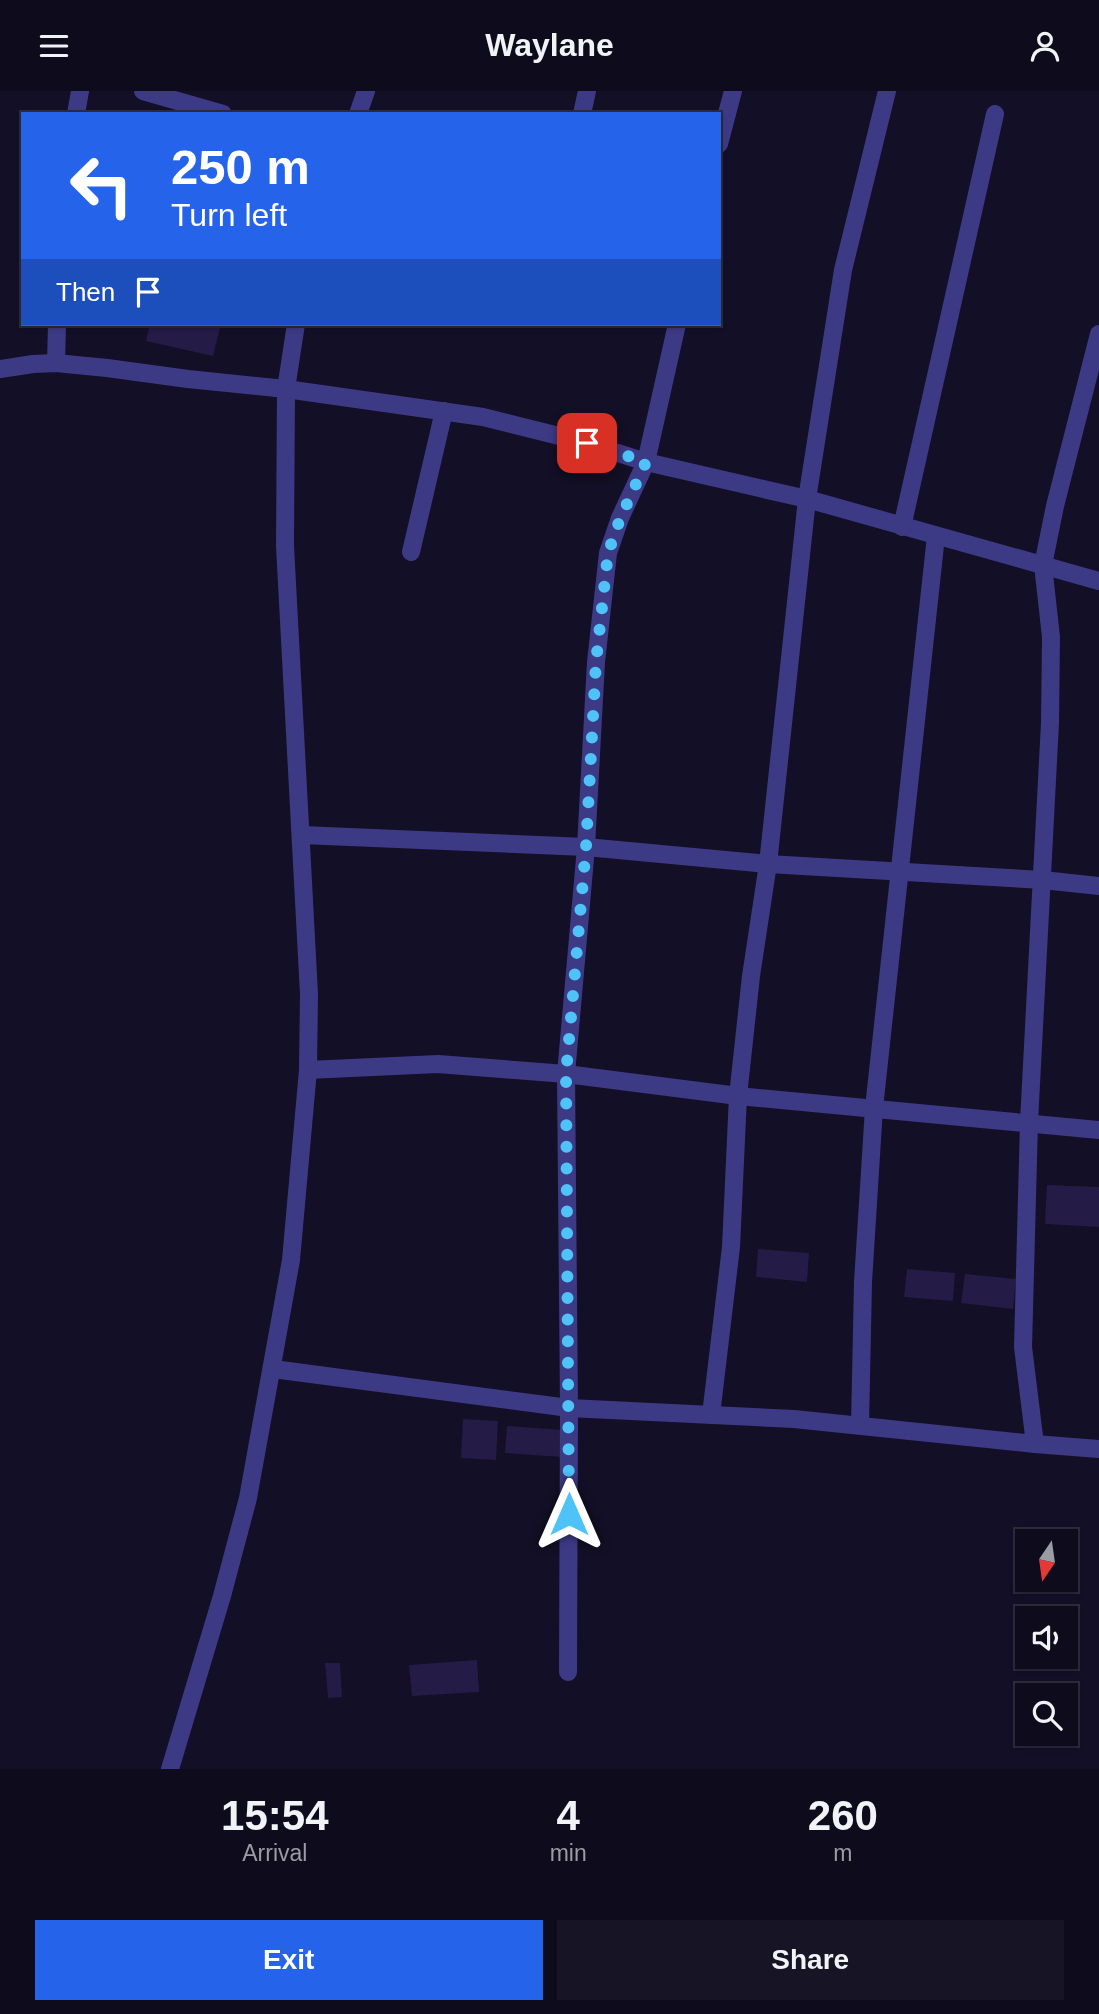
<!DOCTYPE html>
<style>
body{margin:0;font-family:Arial,sans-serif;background:#171425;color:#f1f3f6;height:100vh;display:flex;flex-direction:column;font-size:26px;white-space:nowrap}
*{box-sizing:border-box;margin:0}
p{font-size:23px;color:#9b9ba3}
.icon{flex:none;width:38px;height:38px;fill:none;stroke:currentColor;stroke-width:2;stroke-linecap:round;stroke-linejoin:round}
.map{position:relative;height:1678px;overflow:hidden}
.details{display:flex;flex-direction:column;background:#0e0b1c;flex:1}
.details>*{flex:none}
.banner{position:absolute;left:21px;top:21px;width:700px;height:214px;border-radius:0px;box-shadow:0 2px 5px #0004,0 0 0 2px #2e2b3b;background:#2563eb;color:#fff;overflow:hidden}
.needle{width:46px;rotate:193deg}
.tools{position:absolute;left:1015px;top:1438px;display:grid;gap:14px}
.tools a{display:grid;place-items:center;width:63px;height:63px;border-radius:0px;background:#0e0b1c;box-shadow:0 2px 5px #0004,0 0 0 2px #2e2b3b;font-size:35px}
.pin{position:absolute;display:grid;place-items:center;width:60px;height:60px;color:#fff;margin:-30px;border-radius:14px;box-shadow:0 4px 10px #0006}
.me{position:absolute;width:77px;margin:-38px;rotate:0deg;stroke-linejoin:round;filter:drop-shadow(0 0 5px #0008)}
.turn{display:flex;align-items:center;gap:24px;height:147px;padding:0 35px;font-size:32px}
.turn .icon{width:91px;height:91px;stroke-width:2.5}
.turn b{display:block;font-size:49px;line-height:60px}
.then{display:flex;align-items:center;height:66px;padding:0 35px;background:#0003;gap:14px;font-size:26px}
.eta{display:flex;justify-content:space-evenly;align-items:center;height:119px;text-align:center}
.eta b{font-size:42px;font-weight:600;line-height:49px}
.button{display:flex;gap:14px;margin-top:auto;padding:14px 35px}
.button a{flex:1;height:80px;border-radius:0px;background:#2563eb;color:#fff;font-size:28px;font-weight:600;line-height:80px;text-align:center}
.button a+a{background:#171425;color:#f1f3f6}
header{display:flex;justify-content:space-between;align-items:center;height:91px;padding:0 35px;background:#0e0b1c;font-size:32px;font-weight:600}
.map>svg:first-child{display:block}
.building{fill:#241b47}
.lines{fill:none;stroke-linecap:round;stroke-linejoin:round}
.street{stroke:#3d3a85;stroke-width:18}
.route{stroke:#4fc3f7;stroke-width:12;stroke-dasharray:0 21.6}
</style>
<header><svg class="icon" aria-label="menu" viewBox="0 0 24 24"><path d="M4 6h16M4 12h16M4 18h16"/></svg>Waylane<svg class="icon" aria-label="person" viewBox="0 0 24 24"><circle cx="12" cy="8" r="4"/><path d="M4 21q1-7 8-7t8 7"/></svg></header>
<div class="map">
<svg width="1099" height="1678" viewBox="0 0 1099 1678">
<rect width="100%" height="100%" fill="#130f26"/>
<!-- building -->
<g class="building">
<path d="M 150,233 L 221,233 L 213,265 L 146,250 Z"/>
<path d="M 1047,1094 L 1099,1096 L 1099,1136 L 1045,1133 Z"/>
<path d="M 758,1158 L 809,1162 L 807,1191 L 756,1186 Z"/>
<path d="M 907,1178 L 955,1182 L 953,1210 L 904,1206 Z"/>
<path d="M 965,1183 L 1016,1188 L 1013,1218 L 961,1212 Z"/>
<path d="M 463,1328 L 498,1330 L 496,1369 L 461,1367 Z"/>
<path d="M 507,1335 L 564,1339 L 562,1366 L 505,1362 Z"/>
<path d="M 477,1569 L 479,1601 L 412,1605 L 409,1574 Z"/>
<path d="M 325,1572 L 340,1572 L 342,1606 L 328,1607 Z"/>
</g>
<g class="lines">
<!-- street -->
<g class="street">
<path d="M 143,0 L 223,23"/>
<path d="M 76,23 L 80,0"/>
<path d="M 358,23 L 366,0"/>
<path d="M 582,23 L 587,0"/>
<path d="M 719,53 L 733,0"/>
<path d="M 56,272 L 57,233"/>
<path d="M 0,278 L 33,273 L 56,272 L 107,277 L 188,288 L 286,298 L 483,326 L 587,352 L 646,371 L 807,408 L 1099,490"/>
<path d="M 902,436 L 995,23"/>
<path d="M 411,461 L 444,320"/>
<path d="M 302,744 L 586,756 L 768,773 L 1043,789 L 1099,795"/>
<path d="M 308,979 L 438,973 L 566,983 L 738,1005 L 1099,1039"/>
<path d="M 273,1278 L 569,1317 L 794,1328 L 1035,1353 L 1099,1358"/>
<path d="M 711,1324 L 731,1156 L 738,1005 L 751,885 L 768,773 L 807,408 L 843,179 L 887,0"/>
<path d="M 860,1334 L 863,1191 L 874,1017 L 936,445"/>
<path d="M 1035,1353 L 1023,1256 L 1029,1031 L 1050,632 L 1051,546 L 1043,474 L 1055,415 L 1099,243"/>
<path d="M 568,1581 L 569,1317 L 566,983 L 586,756 L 596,571 L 608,462 L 620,427 L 646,371 L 677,233"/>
<path d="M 170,1678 L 222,1505 L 248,1407 L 291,1169 L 308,979 L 309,903 L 285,455 L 286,298 L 296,233"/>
</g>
</g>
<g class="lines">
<!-- route -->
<path class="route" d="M 569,1423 L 566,983 L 586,756 L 596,571 L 608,462 L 620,428 L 646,371 L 587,352"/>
</g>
</svg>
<div class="tools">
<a><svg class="needle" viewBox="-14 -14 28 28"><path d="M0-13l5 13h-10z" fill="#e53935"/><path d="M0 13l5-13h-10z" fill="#9b9ba3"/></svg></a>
<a><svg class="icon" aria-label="sound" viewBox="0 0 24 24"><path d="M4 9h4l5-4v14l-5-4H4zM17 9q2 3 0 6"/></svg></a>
<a><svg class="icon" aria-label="search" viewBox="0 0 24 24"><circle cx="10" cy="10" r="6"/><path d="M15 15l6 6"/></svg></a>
</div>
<div class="pin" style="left:587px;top:352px;background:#d93025"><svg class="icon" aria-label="arrive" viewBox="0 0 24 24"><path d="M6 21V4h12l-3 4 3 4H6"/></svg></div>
<svg class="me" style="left:569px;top:1423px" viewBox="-20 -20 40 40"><path d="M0-17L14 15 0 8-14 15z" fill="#4fc3f7" stroke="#fff" stroke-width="4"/></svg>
<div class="banner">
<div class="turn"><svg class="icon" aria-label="left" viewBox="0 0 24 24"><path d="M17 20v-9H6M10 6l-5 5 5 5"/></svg><div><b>250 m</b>Turn left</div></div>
<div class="then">Then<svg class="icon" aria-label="arrive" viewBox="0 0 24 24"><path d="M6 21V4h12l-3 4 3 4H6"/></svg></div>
</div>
</div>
<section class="details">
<div class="eta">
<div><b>15:54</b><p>Arrival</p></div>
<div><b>4</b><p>min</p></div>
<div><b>260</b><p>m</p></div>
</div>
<div class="button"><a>Exit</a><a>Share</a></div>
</section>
